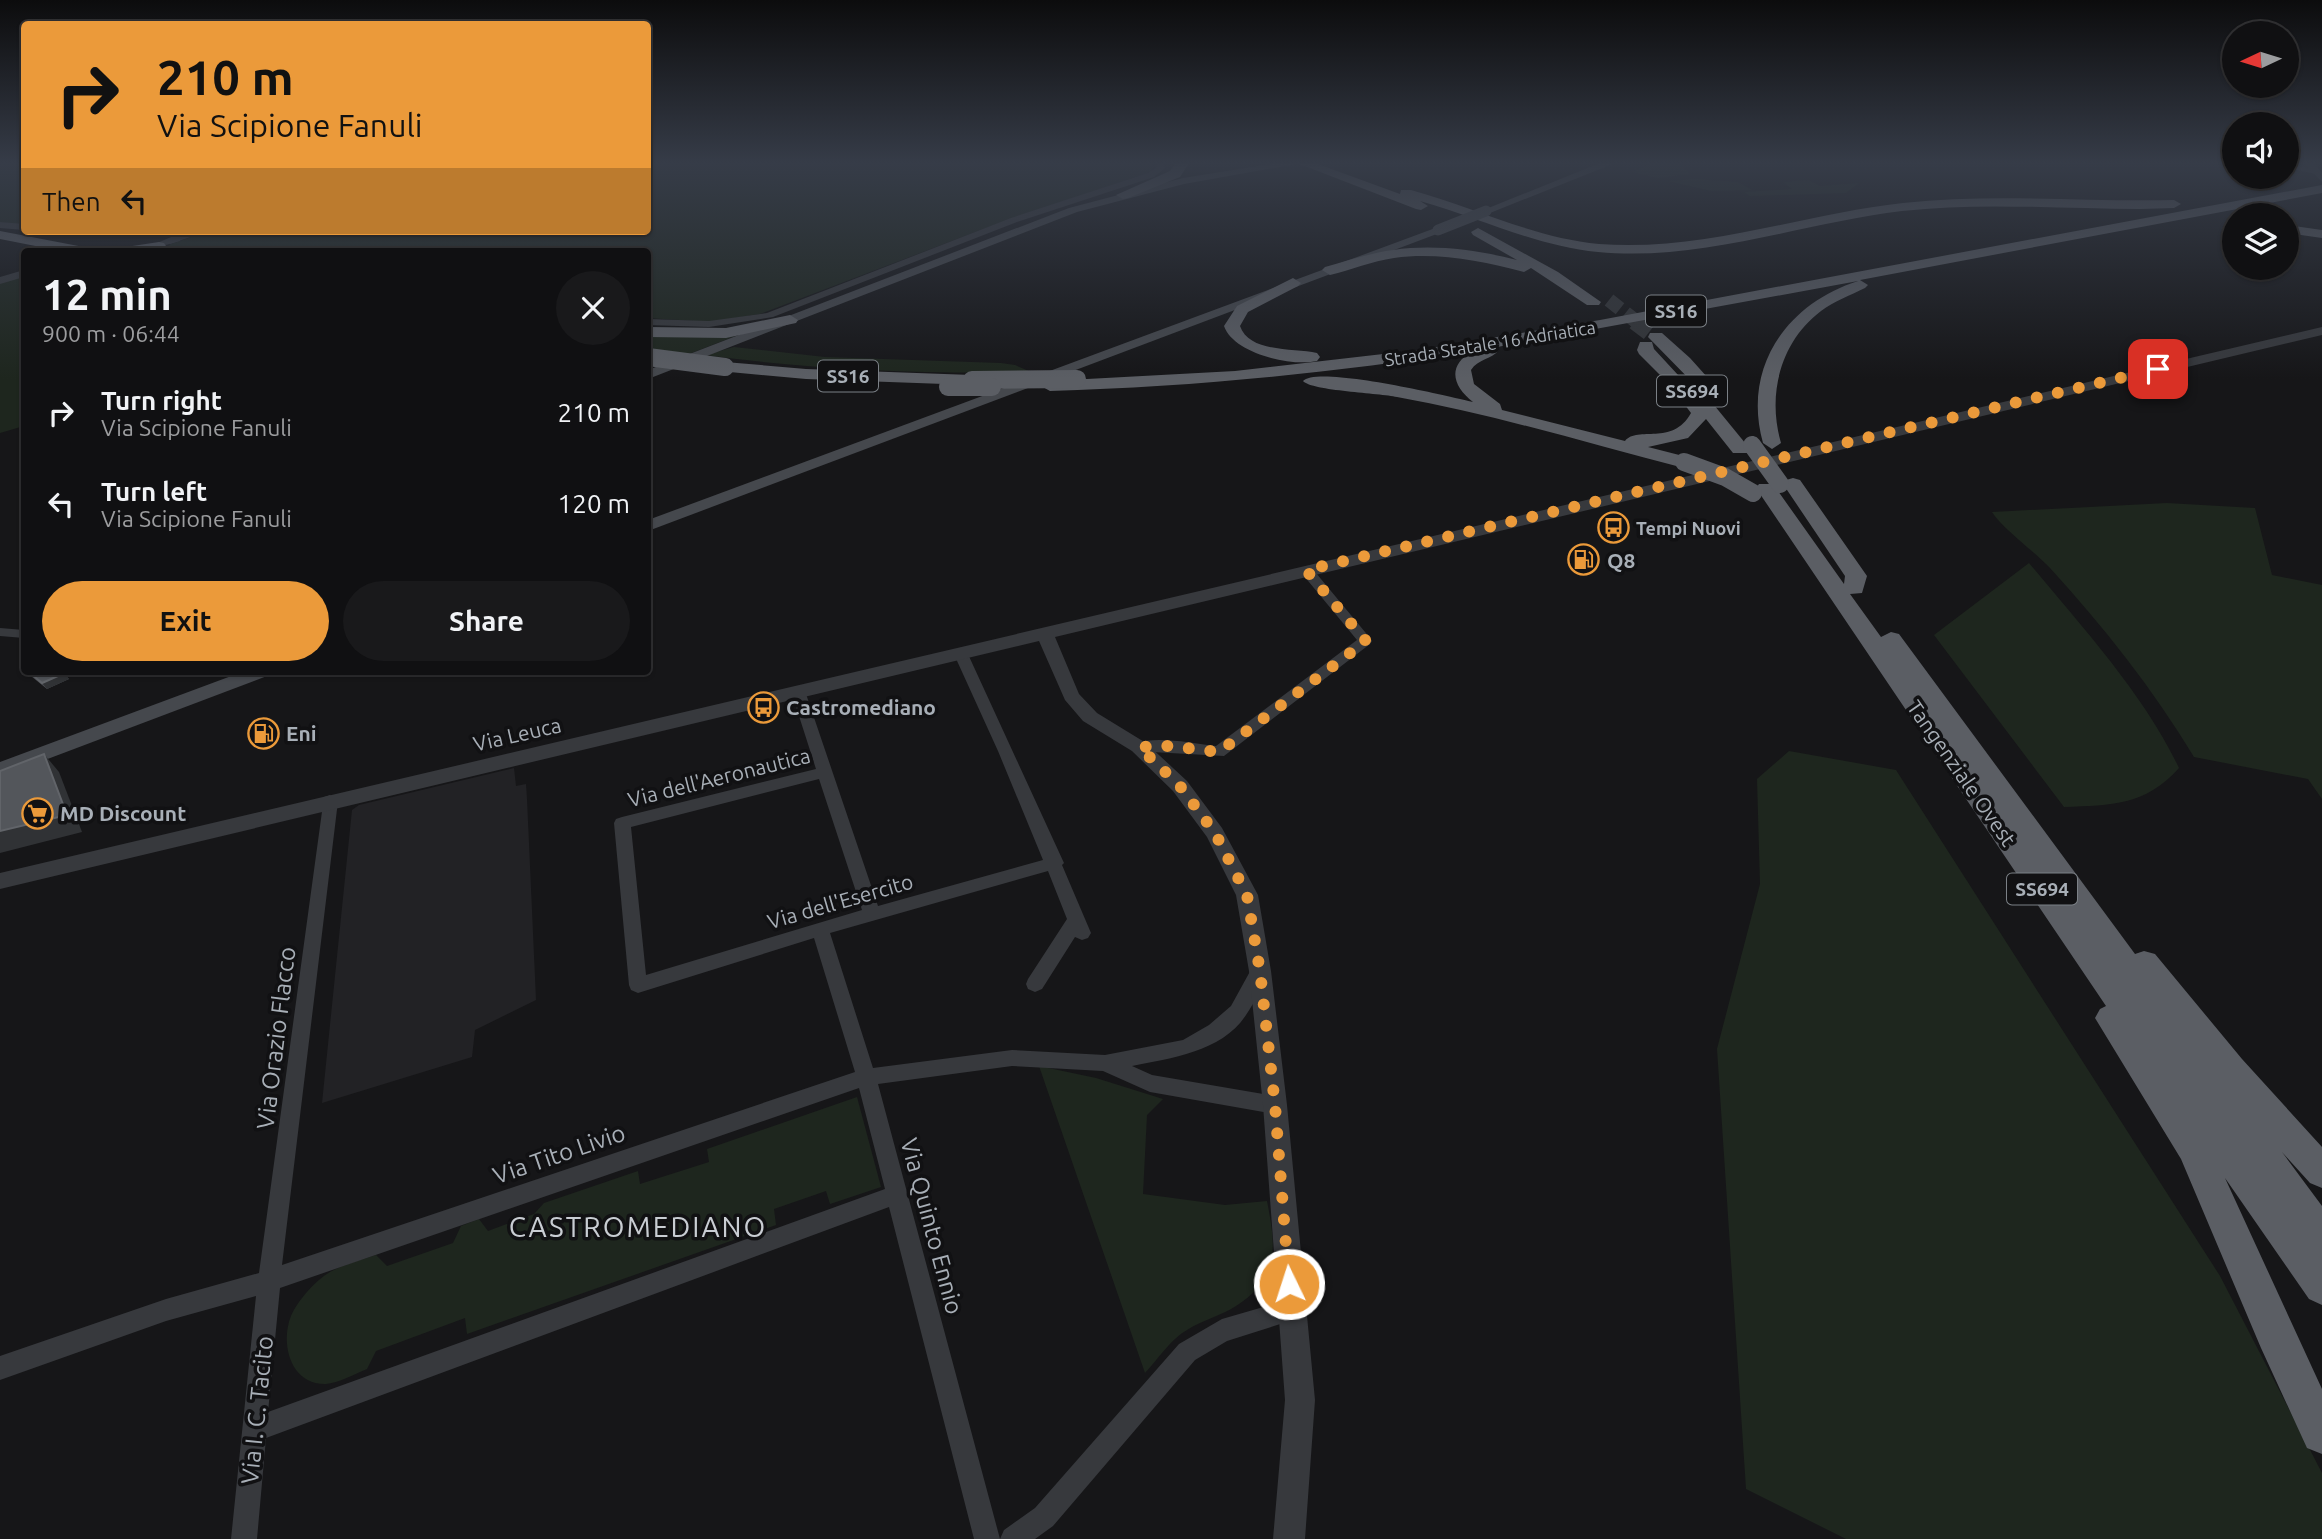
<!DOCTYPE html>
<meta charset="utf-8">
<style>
body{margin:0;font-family:Ubuntu,sans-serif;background:#19191b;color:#f1f3f6;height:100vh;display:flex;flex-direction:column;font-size:26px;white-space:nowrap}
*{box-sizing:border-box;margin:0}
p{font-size:23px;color:#9c9d9f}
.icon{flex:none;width:38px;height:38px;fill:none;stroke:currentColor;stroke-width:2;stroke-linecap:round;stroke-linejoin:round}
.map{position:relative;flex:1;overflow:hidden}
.details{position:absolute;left:21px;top:248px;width:630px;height:427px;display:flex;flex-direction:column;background:#101012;border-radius:7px;box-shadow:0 2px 5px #0004,0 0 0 2px #303032}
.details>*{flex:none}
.guide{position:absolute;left:21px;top:21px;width:630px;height:214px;border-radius:7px;box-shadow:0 2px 5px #0004,0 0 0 2px #303032;background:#eb9a3a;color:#111;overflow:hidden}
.needle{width:46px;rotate:266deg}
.buttons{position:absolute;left:2222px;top:21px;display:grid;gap:14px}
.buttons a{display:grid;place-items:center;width:77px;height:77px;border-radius:50%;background:#101012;box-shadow:0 2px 5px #0004,0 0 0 2px #303032;font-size:35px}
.pin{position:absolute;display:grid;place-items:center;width:60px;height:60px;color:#fff;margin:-30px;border-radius:14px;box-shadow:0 4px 10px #0006}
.me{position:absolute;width:77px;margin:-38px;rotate:356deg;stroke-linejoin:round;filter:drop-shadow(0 0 5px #0008)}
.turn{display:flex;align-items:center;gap:24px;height:147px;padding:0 21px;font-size:32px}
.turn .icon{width:91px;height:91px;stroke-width:2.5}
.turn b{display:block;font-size:49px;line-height:60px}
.then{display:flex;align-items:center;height:66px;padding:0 21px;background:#0003;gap:14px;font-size:26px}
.round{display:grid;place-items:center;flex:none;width:74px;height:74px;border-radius:37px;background:#19191b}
.summary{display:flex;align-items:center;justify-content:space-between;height:119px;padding:0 21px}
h1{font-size:42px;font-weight:700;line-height:52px}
.action{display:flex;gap:14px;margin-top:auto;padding:14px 21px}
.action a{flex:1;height:80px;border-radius:42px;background:#eb9a3a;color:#111;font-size:28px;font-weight:700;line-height:80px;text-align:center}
.action a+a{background:#19191b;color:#f1f3f6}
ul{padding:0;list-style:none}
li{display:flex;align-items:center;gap:21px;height:91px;padding:0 21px}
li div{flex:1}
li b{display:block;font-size:26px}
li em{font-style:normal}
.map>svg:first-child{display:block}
.built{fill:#222225}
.green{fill:#1e261e}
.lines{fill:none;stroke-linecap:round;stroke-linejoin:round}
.trunk-tunnel-far1{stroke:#333538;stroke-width:14;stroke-dasharray:14 7;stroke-linecap:butt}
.trunk-tunnel{stroke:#333538;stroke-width:18;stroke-dasharray:18 9;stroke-linecap:butt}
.minor{fill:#37393d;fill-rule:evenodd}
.tertiary{fill:#37393d;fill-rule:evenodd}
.secondary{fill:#45484d;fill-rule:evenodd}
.trunk{fill:#5b5e64;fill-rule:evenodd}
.secondary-bridge{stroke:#45484d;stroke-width:11}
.trunk-bridge{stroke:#5b5e64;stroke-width:18}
.wall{fill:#494b50}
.shaded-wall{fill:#303235}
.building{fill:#53565b;stroke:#616469;stroke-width:2}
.route{stroke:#eb9a3a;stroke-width:12;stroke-dasharray:0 21.6}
.labels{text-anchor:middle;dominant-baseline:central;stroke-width:7;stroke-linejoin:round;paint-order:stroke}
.far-street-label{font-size:18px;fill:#a8afb7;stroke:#111113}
.far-poi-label{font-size:18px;font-weight:bold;fill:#a8afb7;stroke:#111113;text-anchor:start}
.shield{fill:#111113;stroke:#7b8086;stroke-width:2}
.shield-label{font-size:19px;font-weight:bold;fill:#a8afb7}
.poi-label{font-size:21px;font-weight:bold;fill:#a8afb7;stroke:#111113;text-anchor:start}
.street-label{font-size:21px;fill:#a8afb7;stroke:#111113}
.near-street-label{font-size:24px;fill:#a8afb7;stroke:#111113}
.near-quarter-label{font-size:28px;letter-spacing:2px;fill:#c9cdd3;stroke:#111113}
</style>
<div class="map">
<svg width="2322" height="1539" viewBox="0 0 2322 1539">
<rect width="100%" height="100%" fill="#161618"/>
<!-- built -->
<path class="built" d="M 514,768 L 516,786 L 526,784 L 527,799 L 536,1000 L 475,1030 L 472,1057 L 322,1103 L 352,810 L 359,805 Z"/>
<!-- green -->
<g class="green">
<path d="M 0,163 L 24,163 L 24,225 L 0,222 Z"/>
<path d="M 648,163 L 1154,163 L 1154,164 L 1153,169 L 1145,174 L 983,229 L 760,314 L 709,322 L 648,318 L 648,252 L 159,252 L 171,244 L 209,231 L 648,231 Z"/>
<path d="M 1653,163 L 1681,164 L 1690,174 L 1658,178 L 1632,172 Z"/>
<path d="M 1695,179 L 1738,182 L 1752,190 L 1711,191 L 1668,181 Z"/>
<path d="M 1808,180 L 1820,186 L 1859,183 L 1846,193 L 1750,196 L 1744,192 L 1792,189 L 1783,182 Z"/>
<path d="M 24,275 L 24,426 L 0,433 L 0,282 Z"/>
<path d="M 648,334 L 738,335 L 689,354 L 648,350 Z"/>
<path d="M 734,347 L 825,357 L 1001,363 L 1015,365 L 1031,372 C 922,374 813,370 705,355 Z"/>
<path d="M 2167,503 L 2255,508 L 2272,575 L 2322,585 L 2322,799 L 2308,779 L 2194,757 C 2153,689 2103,626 2050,568 C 2036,553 2001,527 1992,512 Z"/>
<path d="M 2029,563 C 2082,627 2143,693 2179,768 C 2145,806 2112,805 2064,807 L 1934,635 Z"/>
<path d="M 1789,751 L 1896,770 L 2220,1276 L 2322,1473 L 2322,1539 L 1846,1539 L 1746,1489 L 1717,1049 L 1760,884 L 1757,779 Z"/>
<path d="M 1039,1066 L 1096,1078 L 1163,1099 L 1147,1115 L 1143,1194 L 1225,1205 L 1267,1201 C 1276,1247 1280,1278 1236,1306 C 1221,1316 1202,1320 1187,1330 C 1171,1339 1158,1359 1145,1373 Z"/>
<path d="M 857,1097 L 881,1187 L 830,1204 L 826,1191 L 774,1209 L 776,1225 L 467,1334 L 465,1318 L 376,1351 L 367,1369 C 355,1374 338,1383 326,1384 C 290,1385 280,1343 291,1316 C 298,1300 316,1280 330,1272 C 344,1264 361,1260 376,1255 L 387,1266 L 453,1243 L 461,1226 L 479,1219 L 488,1231 L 534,1214 L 544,1203 L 638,1171 L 640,1184 L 709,1162 L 707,1149 Z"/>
</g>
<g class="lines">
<!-- trunk-tunnel-far1 -->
<path class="trunk-tunnel-far1" d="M 1609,300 L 1637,322"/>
<!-- trunk-tunnel -->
<path class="trunk-tunnel" d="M 1635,321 L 1656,337"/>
<!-- minor -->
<g class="minor">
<path d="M 1156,163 L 1164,163 L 1165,168 L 1154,177 L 1017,222 L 773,317 L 709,327 L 648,325 L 648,319 L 709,321 L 767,313 L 1011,218 L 1148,173 L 1157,167 Z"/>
<path d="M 2287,164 L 2319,170 L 2320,172 L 2316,174 L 2287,168 Z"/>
<path d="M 195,231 L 208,231 L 170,244 L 166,241 Z"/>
<path d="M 1306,566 L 1311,567 L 1370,638 L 1372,641 L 1370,644 L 1224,756 L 1134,751 L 1131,747 L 1134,743 C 1160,736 1190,743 1216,746 L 1357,640 L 1299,570 Z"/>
<path d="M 0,628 L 24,630 L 24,638 L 0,636 Z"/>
<path d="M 960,648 L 967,652 L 1064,863 L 1062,865 L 1091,933 L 1088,938 L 1082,940 L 1075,937 L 1042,989 L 1035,992 L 1028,989 L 1026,984 L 1028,979 L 1067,919 L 1048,871 L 830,933 L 873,1068 L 1012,1050 L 1105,1055 L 1183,1040 L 1209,1025 L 1231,1006 L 1253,966 L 1260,964 L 1267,966 L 1269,971 C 1262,986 1255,1002 1246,1015 C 1222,1052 1171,1058 1132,1066 L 1152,1075 L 1275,1096 L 1282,1099 L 1285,1105 L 1282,1111 L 1275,1114 L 1150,1092 L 1103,1071 L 1012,1066 L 878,1084 L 1000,1539 L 1004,1530 L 1035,1508 L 1179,1344 L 1222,1319 L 1291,1299 L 1299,1302 L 1303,1310 L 1299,1318 L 1227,1341 L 1195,1360 L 1053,1526 L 1035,1539 L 974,1539 L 889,1207 L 266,1438 L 257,1539 L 231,1539 L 256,1296 L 166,1321 L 0,1380 L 0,1356 L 166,1299 L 259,1273 L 324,797 L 330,795 L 338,801 L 282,1265 L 855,1072 L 814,938 L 638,993 L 631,990 L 629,985 L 614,823 L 616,819 L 622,817 L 816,769 L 791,691 L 798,686 L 805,691 L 878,906 L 1043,860 L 998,751 L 953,652 ZM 819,779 L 862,910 L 646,975 L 631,827 ZM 859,1088 L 885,1189 L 268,1412 L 280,1288 Z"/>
</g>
<!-- tertiary -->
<g class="tertiary">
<path d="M 2304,163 L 2314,163 L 2322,173 L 2322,182 Z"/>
<path d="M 0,222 L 24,224 L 24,230 L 0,228 Z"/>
<path d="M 174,231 L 184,231 L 180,241 L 155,248 L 155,244 L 171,237 Z"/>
<path d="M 24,270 L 24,277 L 0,284 L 0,277 Z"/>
<path d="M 2322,327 L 2322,335 L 1055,637 L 1079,694 L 1097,713 L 1146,743 L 1187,781 L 1222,828 L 1258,895 L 1271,971 L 1287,1105 L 1315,1400 L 1305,1539 L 1273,1539 L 1285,1400 L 1263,1105 L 1249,971 L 1236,895 L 1207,837 L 1173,791 L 1132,751 L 1083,721 L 1065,700 L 1039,641 L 0,889 L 0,873 Z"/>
</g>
<!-- secondary -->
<g class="secondary">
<path d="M 1277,163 L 1302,163 L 1184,184 L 1077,212 L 648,379 L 648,370 L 1069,208 L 1183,178 Z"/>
<path d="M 1600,163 L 1615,163 L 1490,213 L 1481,211 Z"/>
<path d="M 1438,227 L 1444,230 L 1442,232 L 648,531 L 648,520 Z"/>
<path d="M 242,672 L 270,672 L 267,676 L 0,777 L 0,762 Z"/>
</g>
<!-- trunk -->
<g class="trunk">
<path d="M 1176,163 L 1189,163 L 1180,177 L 1128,198 L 1123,199 L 1116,195 L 1170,171 Z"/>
<path d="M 1297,163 L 1315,163 L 1400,194 L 1401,190 L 1411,190 C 1473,207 1534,238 1599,244 C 1703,252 1802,214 1903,203 C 1993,193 2084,202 2174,200 L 2181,204 L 2174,208 L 2140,209 C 2061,209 1981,202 1902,211 C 1801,223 1701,262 1598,252 C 1536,246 1480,218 1420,201 L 1428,206 L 1421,210 L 1416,209 Z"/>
<path d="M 2322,185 L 2322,193 L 1860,280 L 1868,285 L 1865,288 C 1851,295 1834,301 1821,311 C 1780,342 1767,395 1781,443 L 1772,449 L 1763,443 C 1742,368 1786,304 1858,281 L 1497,347 L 1499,350 C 1492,359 1478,359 1471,370 L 1474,384 L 1500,404 L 1502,410 L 1625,441 C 1638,425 1672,447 1691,413 L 1669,384 L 1639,354 L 1637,350 L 1640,342 L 1652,342 L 1654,349 L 1691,389 L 1698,388 L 1648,337 L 1650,333 L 1662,333 L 1690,358 L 1725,397 L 1728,401 L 1725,405 L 1714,405 L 1750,449 L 1747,453 L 1733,453 L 1706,419 L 1688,438 L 1648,447 L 1691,458 L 1694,462 L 1691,466 L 1684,468 C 1589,444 1494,414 1397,397 C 1380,393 1312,391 1303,381 C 1317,365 1448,396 1473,402 C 1452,386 1447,365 1473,351 C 1333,373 1192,387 1050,391 L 1041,386 L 1050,381 L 1235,371 L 1418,350 L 1600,320 Z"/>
<path d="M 2287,225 L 2322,230 L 2322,238 L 2287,233 Z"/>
<path d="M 1478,228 L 1558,272 L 1601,302 L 1599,305 L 1587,305 L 1531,268 L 1524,272 C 1481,261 1438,252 1394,258 C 1372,261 1351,270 1330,275 L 1322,270 L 1325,267 C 1347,261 1370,253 1393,250 C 1435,244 1477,250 1517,260 L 1473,235 L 1471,232 Z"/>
<path d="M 0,231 L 89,248 L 96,252 L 66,252 L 0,239 Z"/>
<path d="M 159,242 L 164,243 L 166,246 L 164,249 L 112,252 L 119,248 Z"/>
<path d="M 1293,278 L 1301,283 L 1298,286 L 1248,312 L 1240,326 C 1249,353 1294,348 1317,353 L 1320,357 L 1317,361 C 1291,367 1233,353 1224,326 L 1237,306 Z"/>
<path d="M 790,315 L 798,320 L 796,323 L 726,338 L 648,337 L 648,327 L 726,328 Z"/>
<path d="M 725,362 L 806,369 L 972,375 L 981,380 L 972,385 L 806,379 L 719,371 L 716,367 L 719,363 Z"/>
<path d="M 1793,478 L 1800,480 L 1867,576 L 1862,593 L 1850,594 L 1881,637 L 1891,632 L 1899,634 L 2135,954 L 2144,951 L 2155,954 L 2242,1059 L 2322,1147 L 2322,1188 L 2310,1183 L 2282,1152 L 2322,1206 L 2322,1305 L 2309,1299 L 2225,1178 L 2322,1389 L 2322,1454 L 2307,1448 L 2261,1348 L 2181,1159 L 2095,1018 L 2100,1009 L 2106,1006 L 1756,488 L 1759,484 L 1773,484 L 1844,584 L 1845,576 L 1783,484 L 1786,480 Z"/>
</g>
<!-- secondary-bridge -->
<path class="secondary-bridge" d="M 1438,230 L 1486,211"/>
<!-- trunk-bridge -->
<g class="trunk-bridge">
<path d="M 648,357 L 725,367"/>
<path d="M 972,380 L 1077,379"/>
<path d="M 948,387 L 992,387"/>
<path d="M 1752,445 L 1780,484"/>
<path d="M 1684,462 L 1725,477 L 1753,493"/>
</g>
</g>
<!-- wall -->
<path class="wall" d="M 26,672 L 82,672 L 67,677 L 69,679 L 47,689 Z"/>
<!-- shaded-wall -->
<g class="shaded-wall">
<path d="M 63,672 L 82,672 L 67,677 L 69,679 L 47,689 L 42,683 Z"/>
<path d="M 44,754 L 59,772 L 82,832 L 0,853 L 0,831 Z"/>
</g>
<!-- building -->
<g class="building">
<path d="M 29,672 L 63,672 L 65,673 L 42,683 Z"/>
<path d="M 44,754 L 67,815 L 0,831 L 0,771 Z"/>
</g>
<!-- sky -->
<linearGradient id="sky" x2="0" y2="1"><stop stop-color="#0c0c0d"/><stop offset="0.43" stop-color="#363c48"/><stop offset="1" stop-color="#363c48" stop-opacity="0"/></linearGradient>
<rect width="2322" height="379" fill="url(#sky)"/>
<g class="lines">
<!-- route -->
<path class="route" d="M 1289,1284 L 1275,1105 L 1260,971 L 1247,895 L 1215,833 L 1180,786 L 1139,747 L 1170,746 L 1219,752 L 1366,641 L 1306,570 L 2158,369"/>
</g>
<!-- icons -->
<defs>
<symbol id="bus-ring" viewBox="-11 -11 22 22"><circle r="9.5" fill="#111113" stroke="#eb9a3a" stroke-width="1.5"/><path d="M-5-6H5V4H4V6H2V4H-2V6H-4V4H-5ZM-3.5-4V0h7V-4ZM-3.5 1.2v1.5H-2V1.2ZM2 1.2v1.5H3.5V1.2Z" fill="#eb9a3a"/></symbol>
<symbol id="fuel-ring" viewBox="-11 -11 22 22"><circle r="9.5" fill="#111113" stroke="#eb9a3a" stroke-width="1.5"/><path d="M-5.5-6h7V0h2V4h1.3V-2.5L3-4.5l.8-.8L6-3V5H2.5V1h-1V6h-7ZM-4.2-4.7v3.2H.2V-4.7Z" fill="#eb9a3a"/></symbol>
<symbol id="supermarket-ring" viewBox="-11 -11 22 22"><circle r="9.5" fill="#111113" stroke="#eb9a3a" stroke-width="1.5"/><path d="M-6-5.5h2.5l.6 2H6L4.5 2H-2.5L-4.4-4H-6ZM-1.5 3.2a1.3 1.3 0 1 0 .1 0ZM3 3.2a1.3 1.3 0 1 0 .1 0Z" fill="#eb9a3a"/></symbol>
</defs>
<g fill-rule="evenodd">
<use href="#bus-ring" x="1596" y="510" width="35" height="35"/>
<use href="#fuel-ring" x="1566" y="542" width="35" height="35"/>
<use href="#bus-ring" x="746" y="690" width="35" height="35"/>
<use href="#fuel-ring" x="246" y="716" width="35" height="35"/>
<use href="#supermarket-ring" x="20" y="796" width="35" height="35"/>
</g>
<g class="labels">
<!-- far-street labels -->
<g class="far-street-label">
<text transform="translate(1490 343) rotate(-9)">Strada Statale 16 Adriatica</text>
</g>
<!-- far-poi labels -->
<g class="far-poi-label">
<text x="1636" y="528">Tempi Nuovi</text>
</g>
<!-- shield labels -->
<g class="shield">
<rect x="1646" y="295.5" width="60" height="31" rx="5"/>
<rect x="818" y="360.5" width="60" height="31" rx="5"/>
<rect x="1657" y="375.5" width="70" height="31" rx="5"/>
<rect x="2007" y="873.5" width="70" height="31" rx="5"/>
</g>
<g class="shield-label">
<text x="1676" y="311">SS16</text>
<text x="848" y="376">SS16</text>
<text x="1692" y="391">SS694</text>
<text x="2042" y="889">SS694</text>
</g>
<!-- poi labels -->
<g class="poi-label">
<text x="1607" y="560">Q8</text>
<text x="786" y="707">Castromediano</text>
<text x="286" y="733">Eni</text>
<text x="60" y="813">MD Discount</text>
</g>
<!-- street labels -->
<g class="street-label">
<text transform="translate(517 734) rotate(-13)">Via Leuca</text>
<text transform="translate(1962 773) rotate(55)">Tangenziale Ovest</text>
<text transform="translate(719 777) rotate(-14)">Via dell'Aeronautica</text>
<text transform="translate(840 901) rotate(-16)">Via dell'Esercito</text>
</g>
<!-- near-street labels -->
<g class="near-street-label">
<text transform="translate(276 1038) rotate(-83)">Via Orazio Flacco</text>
<text transform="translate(559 1154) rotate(-19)">Via Tito Livio</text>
<text transform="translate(932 1226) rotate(75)">Via Quinto Ennio</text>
<text transform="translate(257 1410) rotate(-84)">Via I. C. Tacito</text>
</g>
<!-- near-quarter labels -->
<g class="near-quarter-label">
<text x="638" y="1226">CASTROMEDIANO</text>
</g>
</g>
</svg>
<div class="buttons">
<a><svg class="needle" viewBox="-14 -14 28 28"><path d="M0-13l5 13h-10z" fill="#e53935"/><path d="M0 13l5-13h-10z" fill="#9c9d9f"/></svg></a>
<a><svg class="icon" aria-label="sound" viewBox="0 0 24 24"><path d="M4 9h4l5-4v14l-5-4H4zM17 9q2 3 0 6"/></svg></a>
<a><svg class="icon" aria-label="layers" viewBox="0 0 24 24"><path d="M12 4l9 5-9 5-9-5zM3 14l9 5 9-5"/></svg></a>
</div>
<div class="pin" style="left:2158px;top:369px;background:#d93025"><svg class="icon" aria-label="arrive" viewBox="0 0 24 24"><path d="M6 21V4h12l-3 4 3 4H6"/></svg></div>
<svg class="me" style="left:1289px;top:1284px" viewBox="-20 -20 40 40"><circle r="17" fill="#eb9a3a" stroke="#fff" stroke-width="3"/><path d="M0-11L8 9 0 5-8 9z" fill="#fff"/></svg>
<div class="guide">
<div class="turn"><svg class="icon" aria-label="right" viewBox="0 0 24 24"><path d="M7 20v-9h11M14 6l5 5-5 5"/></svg><div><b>210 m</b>Via Scipione Fanuli</div></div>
<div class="then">Then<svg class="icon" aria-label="left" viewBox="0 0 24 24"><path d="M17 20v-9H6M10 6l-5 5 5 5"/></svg></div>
</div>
<section class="details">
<div class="summary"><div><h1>12 min</h1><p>900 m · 06:44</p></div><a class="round"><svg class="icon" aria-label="close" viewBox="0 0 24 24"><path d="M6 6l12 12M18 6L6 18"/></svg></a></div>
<ul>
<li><svg class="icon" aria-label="right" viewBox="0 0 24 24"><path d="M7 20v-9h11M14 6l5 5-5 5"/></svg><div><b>Turn right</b><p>Via Scipione Fanuli</p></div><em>210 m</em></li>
<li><svg class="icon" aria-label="left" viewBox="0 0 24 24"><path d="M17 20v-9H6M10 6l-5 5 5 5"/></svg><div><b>Turn left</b><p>Via Scipione Fanuli</p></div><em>120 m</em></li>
</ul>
<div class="action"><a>Exit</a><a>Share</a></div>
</section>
</div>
